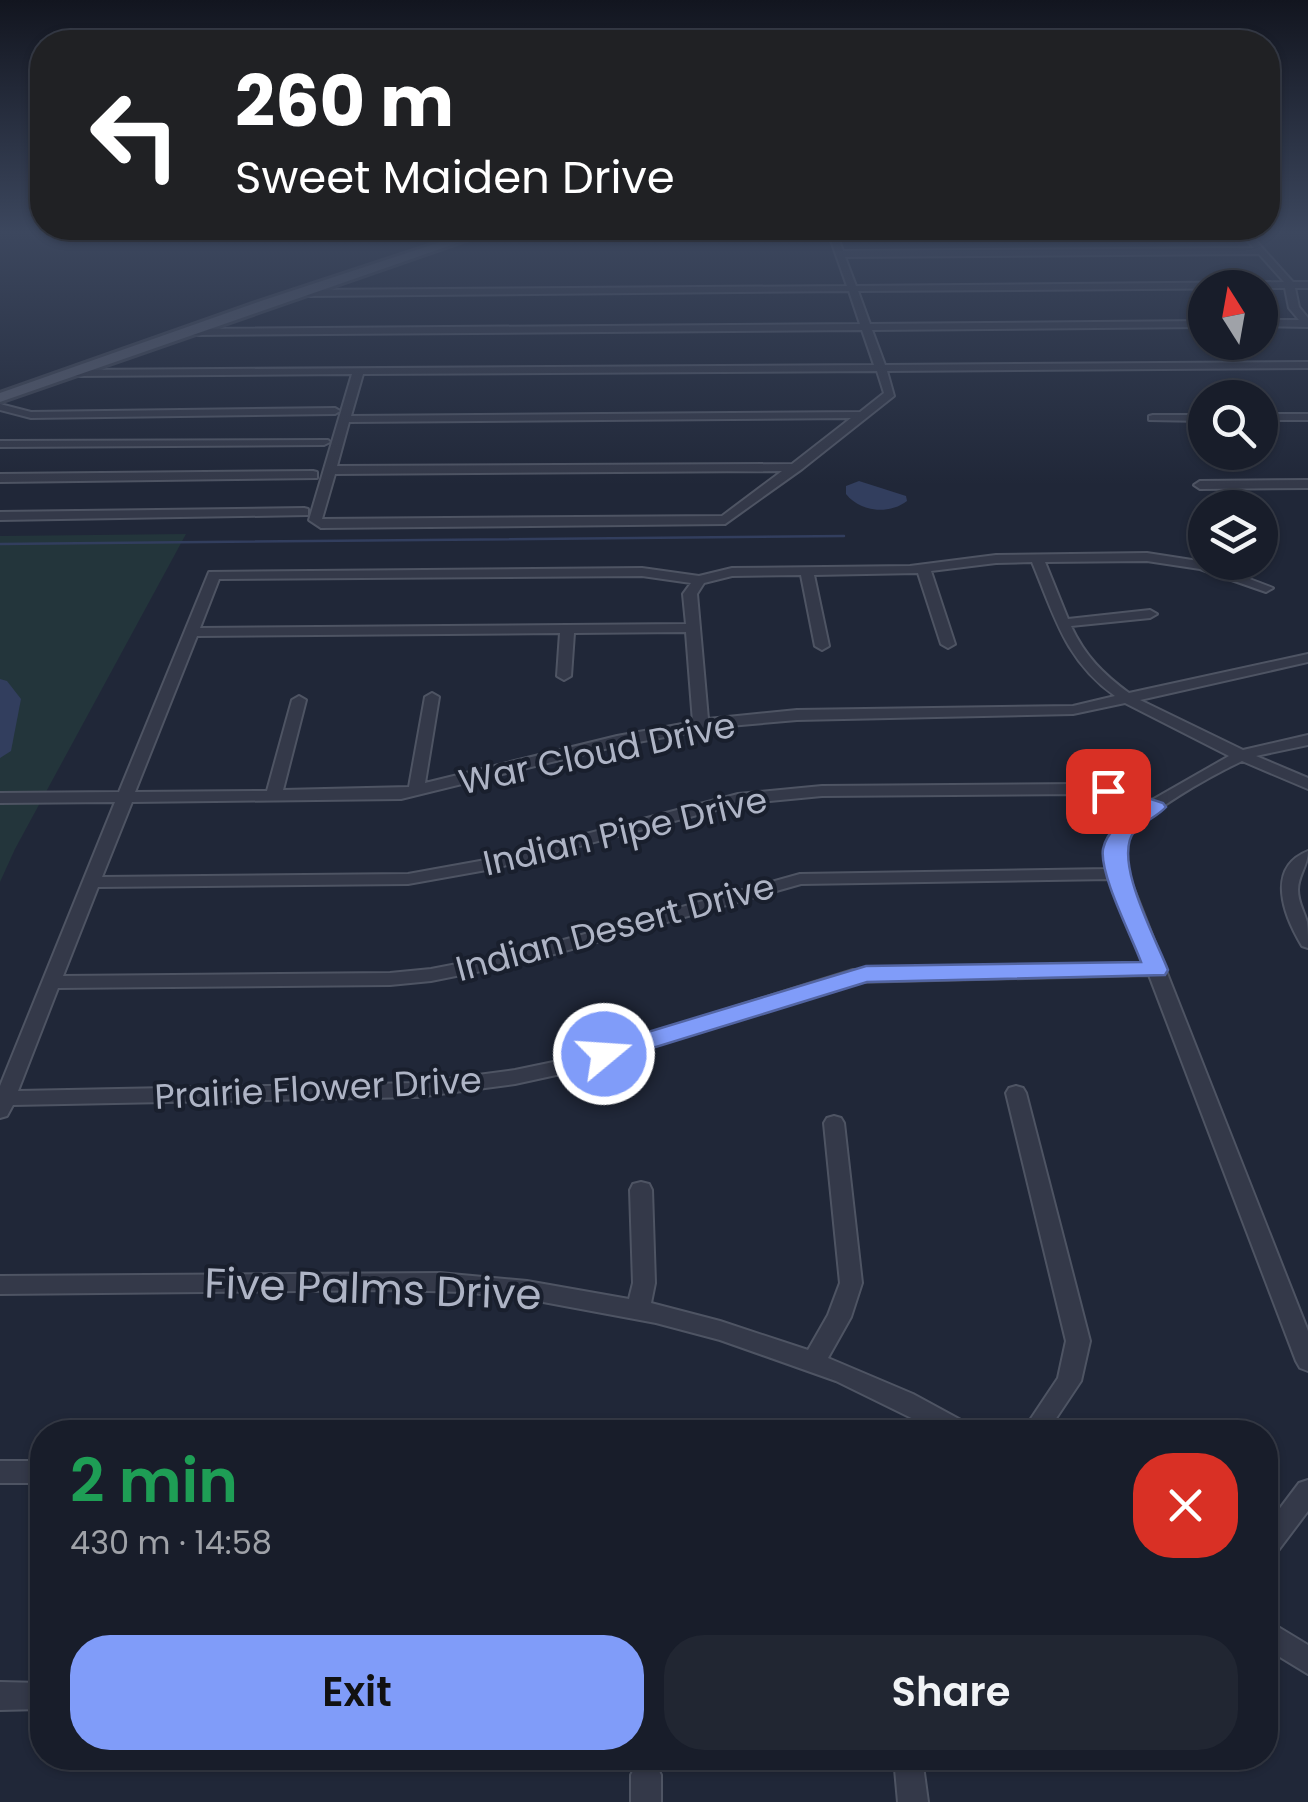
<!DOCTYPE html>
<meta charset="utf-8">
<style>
body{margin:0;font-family:Poppins,sans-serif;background:#212632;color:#f1f3f6;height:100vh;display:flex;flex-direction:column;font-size:38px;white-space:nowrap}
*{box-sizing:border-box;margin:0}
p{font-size:32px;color:#9fa2a8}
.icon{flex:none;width:55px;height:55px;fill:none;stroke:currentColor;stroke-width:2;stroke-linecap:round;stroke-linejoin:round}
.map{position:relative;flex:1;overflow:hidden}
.drawer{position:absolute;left:30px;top:1420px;width:1248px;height:350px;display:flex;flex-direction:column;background:#181d2a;border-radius:40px;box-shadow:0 2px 8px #0004,0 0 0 2px #363b47}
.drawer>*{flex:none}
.banner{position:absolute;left:30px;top:30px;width:1250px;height:210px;border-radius:40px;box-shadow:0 2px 8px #0004,0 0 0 2px #363b47;background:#202124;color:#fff;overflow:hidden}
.needle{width:65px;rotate:349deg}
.buttons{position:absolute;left:1188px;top:270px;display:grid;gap:20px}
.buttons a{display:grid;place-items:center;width:90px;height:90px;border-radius:50%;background:#181d2a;box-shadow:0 2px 8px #0004,0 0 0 2px #363b47;font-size:50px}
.pin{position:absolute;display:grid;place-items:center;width:85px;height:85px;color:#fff;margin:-42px;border-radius:20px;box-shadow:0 5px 15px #0006}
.me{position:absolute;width:110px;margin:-55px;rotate:72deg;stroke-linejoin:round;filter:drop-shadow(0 0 8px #0008)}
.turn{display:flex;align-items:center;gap:35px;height:210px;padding:0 40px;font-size:45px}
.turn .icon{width:130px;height:130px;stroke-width:2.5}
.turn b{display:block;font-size:70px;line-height:85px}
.round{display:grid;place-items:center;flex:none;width:105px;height:105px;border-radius:40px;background:#212632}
.overview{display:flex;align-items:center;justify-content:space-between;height:170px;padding:0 40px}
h1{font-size:60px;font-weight:600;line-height:75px;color:#1e9e55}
.button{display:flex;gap:20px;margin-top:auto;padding:20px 40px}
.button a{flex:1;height:115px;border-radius:40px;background:#809cf9;color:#111;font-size:40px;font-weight:600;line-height:115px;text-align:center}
.button a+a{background:#212632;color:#f1f3f6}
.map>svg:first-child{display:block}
.green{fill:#23353b}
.water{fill:#323e5e}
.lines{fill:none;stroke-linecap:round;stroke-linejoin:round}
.stream{stroke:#323e5e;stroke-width:2.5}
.river{fill:#323e5e;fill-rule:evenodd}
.minor-casing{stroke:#4e5463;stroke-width:4}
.major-casing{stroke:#3d4352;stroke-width:6}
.minor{fill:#343949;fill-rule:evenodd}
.major{fill:#525869;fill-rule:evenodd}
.route{fill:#809cf9;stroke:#5365a2;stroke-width:2.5}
.labels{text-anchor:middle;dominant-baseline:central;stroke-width:8;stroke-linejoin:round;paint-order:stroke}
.street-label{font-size:35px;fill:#aeb4c5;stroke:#191f2d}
.near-street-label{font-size:42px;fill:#aeb4c5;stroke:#191f2d}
</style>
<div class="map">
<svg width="1308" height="1802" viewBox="0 0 1308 1802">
<rect width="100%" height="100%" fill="#202738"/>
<!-- green -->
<path class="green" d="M 186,534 L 15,849 L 0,882 L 0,536 Z"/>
<!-- water -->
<path class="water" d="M 859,481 L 906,496 L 907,501 C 889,515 860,512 846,494 L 846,486 Z"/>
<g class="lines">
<!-- stream -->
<path class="stream" d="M 0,544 L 844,536"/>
<!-- river -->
<path class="river" d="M 0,679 L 7,681 L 21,699 L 11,751 L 0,758 Z"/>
<defs>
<g id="minor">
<path d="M 828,232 L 836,232 L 843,251 L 1254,248 L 1239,232 L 1248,232 L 1293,282 L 1308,282 L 1308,288 L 1295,288 L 1299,307 L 1308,318 L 1308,327 L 1260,326 L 1260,320 L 1299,320 L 1289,308 L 1285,288 L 858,291 L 870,324 L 1205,321 L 1205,327 L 872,330 L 885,365 L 1308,362 L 1308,368 L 887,371 L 894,396 L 802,469 L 725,524 L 321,528 L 309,520 L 352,374 L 74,376 L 69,373 L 74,370 L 874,365 L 862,330 L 193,335 L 188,332 L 193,329 L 860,324 L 849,291 L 308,296 L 303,293 L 308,290 L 847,286 ZM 1259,254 L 1284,282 L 856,286 L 845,257 ZM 877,371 L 884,393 L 860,412 L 351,416 L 363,374 ZM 851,418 L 792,464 L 337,466 L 349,422 ZM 782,471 L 722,516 L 322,519 L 335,474 Z"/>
<path d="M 0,404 L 31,412 L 335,408 L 340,411 L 335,414 L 31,418 L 0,410 Z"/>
<rect x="1260" y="414" width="48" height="6"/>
<path d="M 1153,415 L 1205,415 L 1205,421 L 1149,420 L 1149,416 Z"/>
<path d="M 328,440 L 330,442 L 324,445 L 0,447 L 0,441 Z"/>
<path d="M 313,471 L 317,472 L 317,478 L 0,482 L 0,474 Z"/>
<path d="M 1308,480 L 1308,488 L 1200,489 L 1194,485 L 1200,481 Z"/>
<path d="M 304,508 L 308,509 L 308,515 L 0,520 L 0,512 Z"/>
<path d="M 1147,553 L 1205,562 L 1273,588 L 1266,592 L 1200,569 L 1147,561 L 1045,562 L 1068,619 L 1150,610 L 1157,614 L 1150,618 L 1071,626 C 1085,656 1103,674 1129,693 L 1308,654 L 1308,662 L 1140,700 L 1243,750 L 1308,735 L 1308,745 L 1256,756 L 1308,778 L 1308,789 L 1242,761 C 1215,774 1136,816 1125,843 C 1120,853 1125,864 1128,874 L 1308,1331 L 1308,1371 L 1300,1368 L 1296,1361 L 1149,975 L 854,982 L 570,1072 L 515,1084 L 417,1097 L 13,1105 L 7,1116 L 0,1118 L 0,1086 L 115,802 L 0,803 L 0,793 L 119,792 L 209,572 L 642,568 L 699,576 L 732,568 L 910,566 L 996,555 ZM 1032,562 C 1055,617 1065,660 1115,696 L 1073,706 L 797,710 L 708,719 L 697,594 L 704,583 L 732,576 L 801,575 L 815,646 L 822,650 L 829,646 L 814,575 L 918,573 L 941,644 L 948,648 L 955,644 L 931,571 L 996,563 ZM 642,576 L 691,583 L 683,594 L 686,624 L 200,628 L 219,579 ZM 686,632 L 693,722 L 617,736 L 425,783 L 439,697 L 432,693 L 425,697 L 409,787 L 283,790 L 306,700 L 299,696 L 292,700 L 267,791 L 135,792 L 197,636 L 560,633 L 557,676 L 564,680 L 571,676 L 574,633 ZM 1125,703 L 1229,756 L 1152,800 L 1123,790 L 1083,784 L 822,786 L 738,794 L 491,859 L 408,874 L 102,877 L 132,802 L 401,799 L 617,746 L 718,727 L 797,720 L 1073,714 ZM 1083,794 L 1120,799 L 1142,808 C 1120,824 1102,840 1109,869 L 800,874 L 524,951 L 431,969 L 390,973 L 63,976 L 98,887 L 408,884 L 492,869 L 739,804 L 822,796 ZM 1112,879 L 1145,963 L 853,970 L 568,1059 L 515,1070 L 417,1083 L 18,1091 L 58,988 L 390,985 L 431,981 L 526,962 L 801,884 Z"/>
<path d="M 1308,851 C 1308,866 1298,875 1298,890 C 1298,902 1304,911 1307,922 C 1308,930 1308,940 1308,948 L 1302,946 C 1284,916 1265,868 1308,851 Z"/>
<path d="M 1016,1086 L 1023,1088 L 1026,1093 L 1090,1341 L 1081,1381 L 1047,1432 L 1022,1432 L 1058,1378 L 1066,1341 L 1006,1093 L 1009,1088 Z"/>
<path d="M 834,1116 L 841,1118 L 844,1123 L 862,1283 L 851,1317 L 828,1358 L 913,1394 L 970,1425 L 973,1432 L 940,1432 L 836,1381 L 720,1340 L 656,1323 L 527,1299 L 463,1292 L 394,1290 L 0,1294 L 0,1276 L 440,1273 L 527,1281 L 629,1299 L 633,1283 L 630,1190 L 633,1184 L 641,1182 L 649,1184 L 652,1190 L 655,1283 L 651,1303 L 720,1321 L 808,1350 L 828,1315 L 840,1283 L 824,1123 L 827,1118 Z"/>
<rect x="0" y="1461" width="42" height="22"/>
<path d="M 1308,1480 L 1308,1511 L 1274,1556 L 1265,1560 L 1265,1528 L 1299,1483 Z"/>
<path d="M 1265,1619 L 1308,1645 L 1308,1674 L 1265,1648 Z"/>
<path d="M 0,1682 L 42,1683 L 42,1709 L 0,1710 Z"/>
<path d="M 894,1758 L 922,1758 L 928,1802 L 898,1802 Z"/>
<path d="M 646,1760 L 656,1765 L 661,1775 L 661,1802 L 631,1802 L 631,1775 L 636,1765 Z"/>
</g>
<path id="major" d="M 471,232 L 489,232 L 0,402 L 0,393 L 261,301 Z"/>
</defs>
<!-- minor casing -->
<use href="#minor" class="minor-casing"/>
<!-- major casing -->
<use href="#major" class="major-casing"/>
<!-- minor -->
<use href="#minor" class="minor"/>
<!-- major -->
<use href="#major" class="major"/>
</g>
<!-- sky -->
<linearGradient id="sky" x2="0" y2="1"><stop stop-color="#12151f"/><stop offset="0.48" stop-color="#3c475e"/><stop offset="1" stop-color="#3c475e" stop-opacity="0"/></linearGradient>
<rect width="1308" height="485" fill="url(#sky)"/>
<!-- route -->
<path class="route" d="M 1108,785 L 1163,803 L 1166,807 C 1157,817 1144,821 1135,831 C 1111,857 1156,939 1168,970 L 1165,975 L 867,982 L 604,1063 L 591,1054 L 595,1048 L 866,966 L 1141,962 C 1132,937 1099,874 1103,849 C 1107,830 1124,819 1139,809 L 1100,795 L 1097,791 Z"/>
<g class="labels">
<!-- street labels -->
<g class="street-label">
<text transform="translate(597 753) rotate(-12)">War Cloud Drive</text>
<text transform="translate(625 831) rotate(-13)">Indian Pipe Drive</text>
<text transform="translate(615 927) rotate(-15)">Indian Desert Drive</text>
<text transform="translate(318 1088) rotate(-3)">Prairie Flower Drive</text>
</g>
<!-- near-street labels -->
<g class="near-street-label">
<text transform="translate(373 1289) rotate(2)">Five Palms Drive</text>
</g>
</g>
</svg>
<div class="buttons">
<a><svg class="needle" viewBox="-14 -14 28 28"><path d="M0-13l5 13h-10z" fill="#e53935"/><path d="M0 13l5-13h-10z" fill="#9fa2a8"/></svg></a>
<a><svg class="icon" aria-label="search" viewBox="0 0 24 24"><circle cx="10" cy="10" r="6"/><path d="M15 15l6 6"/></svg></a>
<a><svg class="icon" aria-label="layers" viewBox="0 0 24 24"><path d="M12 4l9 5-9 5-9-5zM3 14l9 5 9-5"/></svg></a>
</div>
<div class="pin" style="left:1108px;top:791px;background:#d93025"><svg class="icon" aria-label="arrive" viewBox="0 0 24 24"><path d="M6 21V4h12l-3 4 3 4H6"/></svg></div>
<svg class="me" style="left:604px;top:1054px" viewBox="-20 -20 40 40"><circle r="17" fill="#809cf9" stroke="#fff" stroke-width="3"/><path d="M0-11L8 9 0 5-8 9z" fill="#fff"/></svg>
<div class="banner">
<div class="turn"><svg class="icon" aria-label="left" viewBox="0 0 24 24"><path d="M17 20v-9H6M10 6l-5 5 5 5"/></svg><div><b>260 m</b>Sweet Maiden Drive</div></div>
</div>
<section class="drawer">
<div class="overview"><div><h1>2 min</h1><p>430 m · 14:58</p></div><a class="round" style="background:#d93025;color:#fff"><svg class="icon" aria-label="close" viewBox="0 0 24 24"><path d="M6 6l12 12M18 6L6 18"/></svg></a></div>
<div class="button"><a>Exit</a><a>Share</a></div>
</section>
</div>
